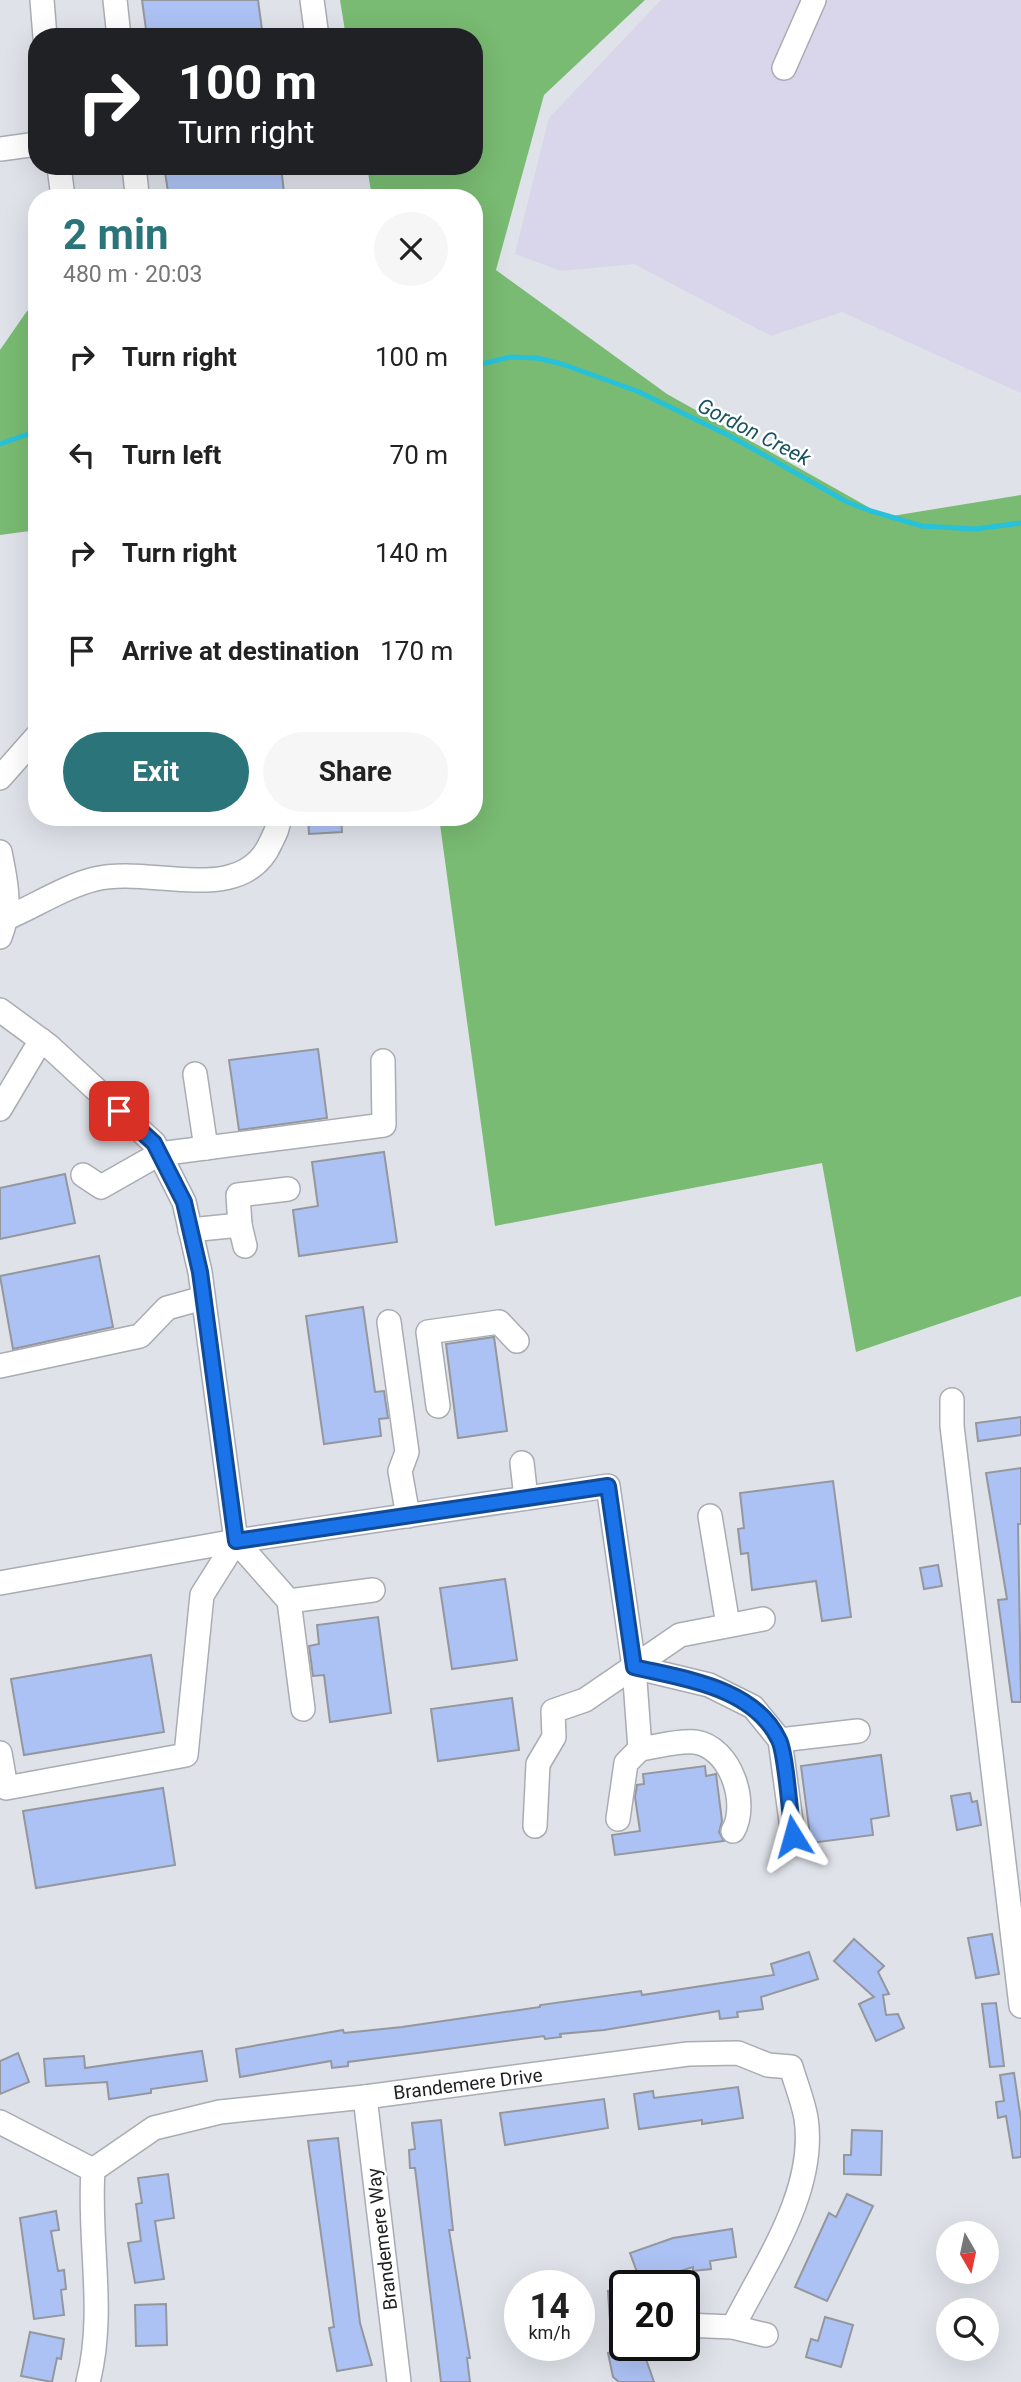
<!DOCTYPE html>
<meta charset="utf-8">
<style>
body{margin:0;font-family:Roboto,sans-serif;background:#f6f6f6;color:#222;height:100vh;display:flex;flex-direction:column;font-size:26px;white-space:nowrap}
*{box-sizing:border-box;margin:0}
p{font-size:23px;color:#767676}
.icon{flex:none;width:38px;height:38px;fill:none;stroke:currentColor;stroke-width:2;stroke-linecap:round;stroke-linejoin:round}
.map{position:relative;flex:1;overflow:hidden}
.panel{position:absolute;left:28px;top:189px;width:455px;height:637px;display:flex;flex-direction:column;background:#fff;border-radius:28px;box-shadow:0 7px 28px #0002}
.panel>*{flex:none}
.hud{position:absolute;left:28px;top:28px;width:455px;height:147px;border-radius:28px;box-shadow:0 7px 28px #0002;background:#202124;color:#fff;overflow:hidden}
.needle{width:46px;rotate:171deg}
.fabs{position:absolute;left:936px;top:2221px;display:grid;gap:14px}
.fabs a{display:grid;place-items:center;width:63px;height:63px;border-radius:50%;background:#fff;box-shadow:0 7px 28px #0002;font-size:35px}
.speed{position:absolute;left:504px;top:2270px;display:flex;gap:14px;font-size:35px;font-weight:700;text-align:center}
.speed>*{display:grid;place-content:center;width:91px;height:91px;border-radius:50%;background:#fff;box-shadow:0 7px 28px #0002;line-height:1}
.speed small{font-size:18px;font-weight:400}
.speed .limit{border:4px solid #111;border-radius:10px;background:#fff;color:#111}
.pin{position:absolute;display:grid;place-items:center;width:60px;height:60px;color:#fff;margin:-30px;border-radius:14px;box-shadow:0 4px 10px #0006}
.me{position:absolute;width:77px;margin:-38px;rotate:352deg;stroke-linejoin:round;filter:drop-shadow(0 0 5px #0008)}
.turn{display:flex;align-items:center;gap:24px;height:147px;padding:0 35px;font-size:32px}
.turn .icon{width:91px;height:91px;stroke-width:2.5}
.turn b{display:block;font-size:49px;line-height:60px}
.round{display:grid;place-items:center;flex:none;width:74px;height:74px;border-radius:37px;background:#f6f6f6}
.headline{display:flex;align-items:center;justify-content:space-between;height:119px;padding:0 35px}
h1{font-size:42px;font-weight:700;line-height:52px;color:#2a747a}
.primary-button{display:flex;gap:14px;margin-top:auto;padding:14px 35px}
.primary-button a{flex:1;height:80px;border-radius:42px;background:#2a747a;color:#fff;font-size:28px;font-weight:700;line-height:80px;text-align:center}
.primary-button a+a{background:#f6f6f6;color:#222}
ul{padding:0;list-style:none}
li{display:flex;align-items:center;gap:21px;height:98px;padding:0 35px}
li div{flex:1}
li b{display:block;font-size:26px}
li em{font-style:normal}
.map>svg:first-child{display:block}
.commercial{fill:#d9d5eb}
.forest{fill:#79bb72}
.lines{fill:none;stroke-linecap:round;stroke-linejoin:round}
.stream{stroke:#27c2d9;stroke-width:5}
.building{fill:#adc2f4;stroke:#94979d;stroke-width:2}
.minor-casing{stroke:#aaacb3;stroke-width:26}
.minor{stroke:#fff;stroke-width:23}
.route-casing{stroke:#114b97;stroke-width:18}
.route{stroke:#1a73e8;stroke-width:12}
.labels{text-anchor:middle;dominant-baseline:central;stroke-width:5;stroke-linejoin:round;paint-order:stroke}
.street-label{font-size:19px;fill:#1e1f21;stroke:#fff}
.water-label{font-size:21px;font-style:italic;fill:#18545e;stroke:#fff}
</style>
<div class="map">
<svg width="1021" height="2382" viewBox="0 0 1021 2382">
<rect width="100%" height="100%" fill="#dfe2e9"/>
<!-- commercial -->
<path class="commercial" d="M 661,0 L 1021,0 L 1021,393 L 842,312 L 771,336 L 634,264 L 561,271 L 515,254 L 549,118 Z"/>
<!-- forest -->
<g class="forest">
<path d="M 340,0 L 645,0 L 544,95 L 496,270 L 667,394 L 886,517 L 1021,495 L 1021,1296 L 856,1352 L 822,1163 L 495,1226 L 439,817 L 474,817 L 474,198 L 372,198 L 367,166 L 474,166 L 474,37 L 346,37 Z"/>
<path d="M 37,309 L 37,530 L 0,535 L 0,350 L 27,311 Z"/>
</g>
<g class="lines">
<!-- stream -->
<g class="stream">
<path d="M 474,366 L 510,357 L 537,358 L 562,364 L 637,391 L 732,437 L 847,502 L 871,511 L 922,526 L 975,529 L 1021,523"/>
<path d="M 0,444 L 37,431"/>
</g>
</g>
<!-- building -->
<g class="building">
<path d="M 142,0 L 258,0 L 263,37 L 147,37 Z"/>
<path d="M 164,166 L 281,166 L 284,193 L 253,198 L 169,198 Z"/>
<path d="M 308,817 L 341,817 L 342,832 L 309,834 Z"/>
<path d="M 318,1049 L 327,1118 L 239,1130 L 229,1060 Z"/>
<path d="M 384,1152 L 397,1242 L 299,1256 L 293,1210 L 318,1206 L 312,1162 Z"/>
<path d="M 65,1174 L 75,1223 L 0,1239 L 0,1188 Z"/>
<path d="M 99,1256 L 113,1327 L 13,1349 L 0,1276 Z"/>
<path d="M 363,1307 L 375,1392 L 384,1391 L 388,1418 L 379,1419 L 381,1436 L 324,1444 L 306,1316 Z"/>
<path d="M 494,1337 L 507,1431 L 458,1438 L 446,1344 Z"/>
<path d="M 1021,1417 L 1021,1435 L 978,1441 L 976,1423 Z"/>
<path d="M 1021,1468 L 1021,1524 L 1018,1524 L 1021,1702 L 1012,1702 L 998,1600 L 1007,1599 L 986,1473 Z"/>
<path d="M 833,1481 L 851,1617 L 822,1621 L 816,1581 L 752,1590 L 748,1553 L 741,1554 L 738,1529 L 744,1528 L 740,1493 Z"/>
<path d="M 938,1565 L 942,1586 L 924,1589 L 920,1568 Z"/>
<path d="M 505,1579 L 517,1660 L 452,1669 L 440,1588 Z"/>
<path d="M 378,1617 L 391,1713 L 330,1722 L 324,1675 L 313,1676 L 309,1646 L 319,1644 L 317,1625 Z"/>
<path d="M 151,1655 L 164,1732 L 24,1755 L 11,1679 Z"/>
<path d="M 512,1698 L 519,1750 L 438,1761 L 431,1709 Z"/>
<path d="M 881,1755 L 889,1816 L 871,1819 L 873,1835 L 811,1843 L 801,1766 Z"/>
<path d="M 705,1766 L 706,1776 L 716,1774 L 722,1821 L 719,1832 L 724,1841 L 615,1855 L 612,1835 L 640,1831 L 635,1797 L 637,1785 L 644,1784 L 643,1774 Z"/>
<path d="M 163,1788 L 175,1865 L 36,1888 L 23,1811 Z"/>
<path d="M 970,1793 L 972,1802 L 977,1801 L 981,1825 L 957,1830 L 951,1796 Z"/>
<path d="M 992,1934 L 999,1974 L 976,1978 L 968,1938 Z"/>
<path d="M 854,1939 L 884,1966 L 878,1972 L 889,1994 L 883,1995 L 886,2015 L 898,2014 L 904,2028 L 876,2041 L 859,2004 L 874,1997 L 834,1961 Z"/>
<path d="M 809,1952 L 818,1979 L 761,1997 L 763,2009 L 737,2012 L 738,2017 L 720,2019 L 719,2011 L 604,2030 L 560,2034 L 561,2037 L 545,2039 L 544,2036 L 425,2052 L 348,2062 L 348,2066 L 332,2068 L 331,2061 L 240,2077 L 236,2049 L 343,2030 L 344,2033 L 402,2027 L 540,2007 L 540,2005 L 641,1991 L 642,1995 L 774,1975 L 771,1964 Z"/>
<path d="M 996,2003 L 1004,2066 L 990,2067 L 982,2004 Z"/>
<path d="M 202,2051 L 207,2081 L 151,2089 L 151,2093 L 109,2099 L 107,2082 L 46,2086 L 44,2059 L 84,2056 L 85,2068 Z"/>
<path d="M 18,2053 L 29,2082 L 0,2094 L 0,2061 Z"/>
<path d="M 1014,2073 L 1021,2120 L 1021,2157 L 1013,2158 L 1006,2116 L 998,2118 L 996,2102 L 1004,2101 L 1000,2075 Z"/>
<path d="M 738,2087 L 743,2118 L 702,2124 L 702,2120 L 639,2129 L 634,2094 L 653,2091 L 654,2098 Z"/>
<path d="M 604,2099 L 608,2128 L 505,2145 L 500,2113 Z"/>
<path d="M 441,2120 L 453,2230 L 449,2230 L 470,2358 L 467,2358 L 470,2382 L 441,2382 L 415,2168 L 410,2168 L 409,2150 L 415,2149 L 412,2123 Z"/>
<path d="M 852,2130 L 882,2131 L 881,2175 L 844,2174 L 844,2155 L 851,2155 Z"/>
<path d="M 338,2138 L 360,2323 L 372,2365 L 337,2371 L 329,2328 L 334,2327 L 308,2141 Z"/>
<path d="M 168,2174 L 174,2218 L 155,2221 L 164,2279 L 135,2283 L 128,2243 L 141,2241 L 136,2204 L 142,2203 L 138,2178 Z"/>
<path d="M 847,2194 L 873,2206 L 827,2301 L 795,2287 L 829,2213 L 836,2217 Z"/>
<path d="M 56,2211 L 59,2230 L 51,2231 L 58,2271 L 64,2270 L 66,2289 L 61,2290 L 64,2315 L 34,2319 L 20,2218 Z"/>
<path d="M 732,2229 L 736,2257 L 710,2261 L 711,2269 L 693,2271 L 693,2267 L 641,2283 L 630,2253 L 673,2238 Z"/>
<path d="M 625,2290 L 625,2345 L 641,2345 L 654,2382 L 619,2382 L 613,2377 L 608,2353 L 612,2352 L 608,2291 Z"/>
<path d="M 166,2304 L 167,2345 L 136,2346 L 135,2305 Z"/>
<path d="M 825,2317 L 853,2325 L 841,2367 L 806,2357 L 811,2339 L 818,2341 Z"/>
<path d="M 30,2332 L 64,2339 L 61,2359 L 57,2358 L 52,2382 L 21,2376 Z"/>
</g>
<g class="lines">
<defs>
<g id="minor">
<path d="M 42,0 L 45,37"/>
<path d="M 115,0 L 119,37"/>
<path d="M 312,0 L 317,37"/>
<path d="M 784,68 L 814,0"/>
<path d="M 0,149 L 37,144"/>
<path d="M 59,166 L 63,198"/>
<path d="M 134,166 L 137,194"/>
<path d="M 0,778 L 37,736"/>
<path d="M 0,852 C 6,882 12,907 0,937"/>
<path d="M 7,918 C 35,906 66,886 95,879 C 151,865 243,908 271,842 C 275,834 279,827 279,817"/>
<path d="M 0,1010 L 49,1046 L 154,1143 L 184,1202 L 200,1272 L 236,1541 L 608,1486 L 634,1667 L 640,1749"/>
<path d="M 195,1074 L 206,1148"/>
<path d="M 0,1109 L 41,1040"/>
<path d="M 83,1175 L 101,1187 L 159,1154 L 384,1125 L 383,1061"/>
<path d="M 240,1225 L 238,1195 L 288,1189"/>
<path d="M 190,1230 L 240,1225 L 245,1246"/>
<path d="M 389,1322 L 407,1452 L 400,1471 L 408,1516"/>
<path d="M 0,1366 L 140,1336 L 167,1308 L 203,1298"/>
<path d="M 952,1400 L 952,1426 L 1021,2006"/>
<path d="M 438,1406 L 428,1332 L 499,1322 L 517,1341"/>
<path d="M 522,1463 L 526,1498"/>
<path d="M 710,1516 L 728,1625"/>
<path d="M 0,1583 L 236,1541"/>
<path d="M 289,1601 L 373,1590"/>
<path d="M 634,1667 L 709,1685 L 753,1707 L 780,1740"/>
<path d="M 0,1753 L 6,1788 L 186,1755 L 202,1595 L 236,1541 L 289,1601 L 303,1709"/>
<path d="M 618,1819 L 626,1763 L 640,1749 C 656,1747 678,1740 695,1742 C 731,1747 749,1804 733,1831"/>
<path d="M 535,1826 L 538,1764 L 554,1737 L 553,1711 L 585,1700 L 680,1635 L 763,1619"/>
<path d="M 793,1836 L 780,1740 L 858,1731"/>
<path d="M 365,2097 L 399,2382"/>
<path d="M 0,2122 L 93,2170"/>
<path d="M 684,2325 L 733,2327 L 766,2335"/>
<path d="M 88,2382 C 106,2312 88,2241 93,2170 L 154,2128 L 220,2112 L 365,2097 L 688,2054 L 738,2053 L 768,2065 L 791,2067 C 796,2084 803,2101 806,2118 C 817,2191 764,2265 733,2327"/>
</g>
</defs>
<!-- minor casing -->
<use href="#minor" class="minor-casing"/>
<!-- minor -->
<use href="#minor" class="minor"/>
</g>
<g class="lines">
<defs>
<path id="route" d="M 119,1111 L 154,1143 L 184,1202 L 200,1272 L 236,1541 L 608,1486 L 634,1667 C 684,1679 754,1687 779,1740 C 786,1754 790,1816 793,1836"/>
</defs>
<!-- route casing -->
<use href="#route" class="route-casing"/>
<!-- route -->
<use href="#route" class="route"/>
</g>
<g class="labels">
<!-- street labels -->
<g class="street-label">
<text transform="translate(468 2084) rotate(-7)">Brandemere Drive</text>
<text transform="translate(382 2239) rotate(-97)">Brandemere Way</text>
</g>
<!-- water labels -->
<g class="water-label">
<text transform="translate(754 432) rotate(27)">Gordon Creek</text>
</g>
</g>
</svg>
<div class="fabs">
<a><svg class="needle" viewBox="-14 -14 28 28"><path d="M0-13l5 13h-10z" fill="#e53935"/><path d="M0 13l5-13h-10z" fill="#767676"/></svg></a>
<a><svg class="icon" aria-label="search" viewBox="0 0 24 24"><circle cx="10" cy="10" r="6"/><path d="M15 15l6 6"/></svg></a>
</div>
<div class="speed"><div>14<small>km/h</small></div><div class="limit">20</div></div>
<div class="pin" style="left:119px;top:1111px;background:#d93025"><svg class="icon" aria-label="arrive" viewBox="0 0 24 24"><path d="M6 21V4h12l-3 4 3 4H6"/></svg></div>
<svg class="me" style="left:793px;top:1836px" viewBox="-20 -20 40 40"><path d="M0-17L14 15 0 8-14 15z" fill="#1a73e8" stroke="#fff" stroke-width="4"/></svg>
<div class="hud">
<div class="turn"><svg class="icon" aria-label="right" viewBox="0 0 24 24"><path d="M7 20v-9h11M14 6l5 5-5 5"/></svg><div><b>100 m</b>Turn right</div></div>
</div>
<section class="panel">
<div class="headline"><div><h1>2 min</h1><p>480 m · 20:03</p></div><a class="round"><svg class="icon" aria-label="close" viewBox="0 0 24 24"><path d="M6 6l12 12M18 6L6 18"/></svg></a></div>
<ul>
<li><svg class="icon" aria-label="right" viewBox="0 0 24 24"><path d="M7 20v-9h11M14 6l5 5-5 5"/></svg><div><b>Turn right</b></div><em>100 m</em></li>
<li><svg class="icon" aria-label="left" viewBox="0 0 24 24"><path d="M17 20v-9H6M10 6l-5 5 5 5"/></svg><div><b>Turn left</b></div><em>70 m</em></li>
<li><svg class="icon" aria-label="right" viewBox="0 0 24 24"><path d="M7 20v-9h11M14 6l5 5-5 5"/></svg><div><b>Turn right</b></div><em>140 m</em></li>
<li><svg class="icon" aria-label="arrive" viewBox="0 0 24 24"><path d="M6 21V4h12l-3 4 3 4H6"/></svg><div><b>Arrive at destination</b></div><em>170 m</em></li>
</ul>
<div class="primary-button"><a>Exit</a><a>Share</a></div>
</section>
</div>
